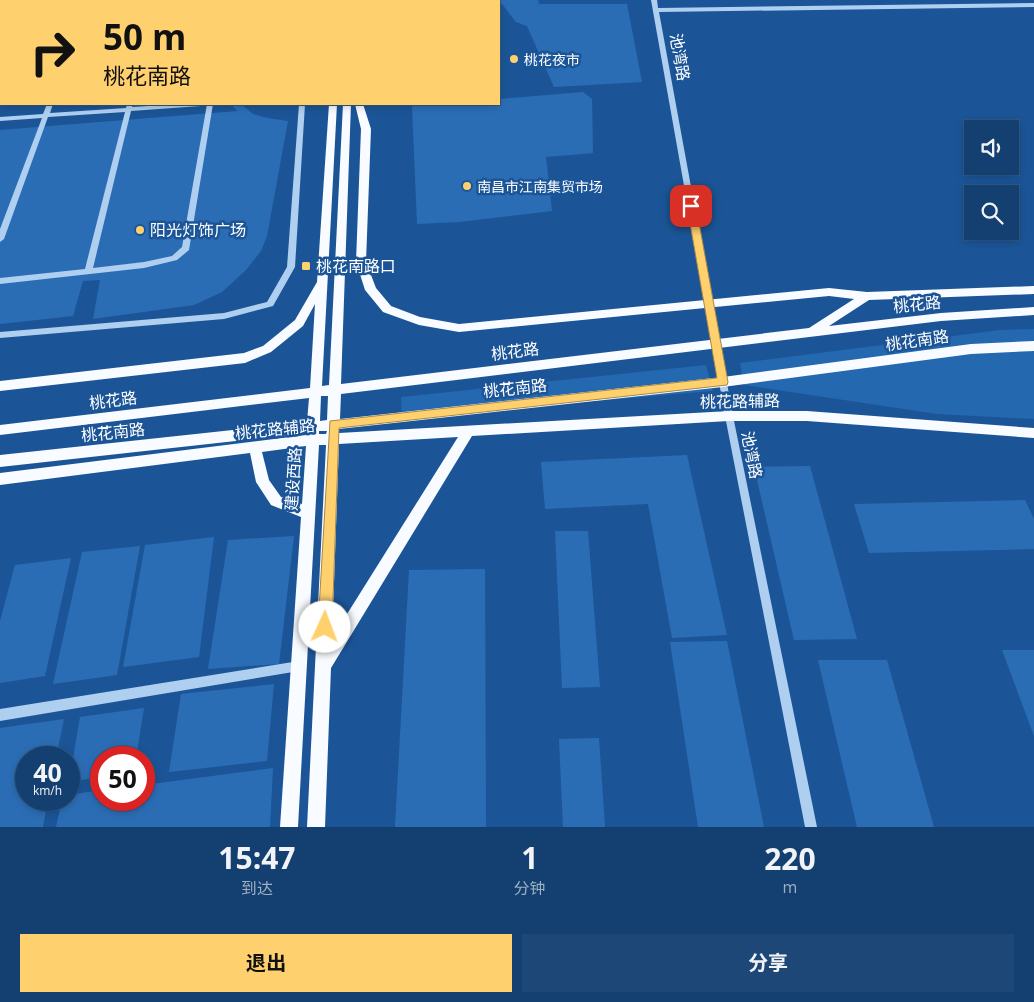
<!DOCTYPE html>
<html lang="zh">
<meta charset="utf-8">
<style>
body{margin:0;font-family:"Open Sans","Noto Sans SC",sans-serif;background:#1d4776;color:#f1f3f6;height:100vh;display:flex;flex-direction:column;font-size:19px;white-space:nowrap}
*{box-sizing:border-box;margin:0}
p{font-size:16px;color:#9dafc3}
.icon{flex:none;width:28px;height:28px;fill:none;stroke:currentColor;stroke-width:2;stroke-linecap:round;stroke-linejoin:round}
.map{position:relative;height:827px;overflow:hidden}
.panel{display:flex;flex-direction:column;background:#144071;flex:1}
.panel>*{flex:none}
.guide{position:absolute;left:0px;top:0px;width:500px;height:105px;box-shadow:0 2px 8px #0003,0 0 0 1px #335984;background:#ffd06e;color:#111;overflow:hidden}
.controls{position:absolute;left:964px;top:120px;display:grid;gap:10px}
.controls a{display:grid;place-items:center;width:55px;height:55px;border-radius:0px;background:#144071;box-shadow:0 2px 8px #0003,0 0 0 1px #335984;font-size:25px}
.speed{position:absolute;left:15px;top:746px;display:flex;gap:10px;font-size:25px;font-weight:700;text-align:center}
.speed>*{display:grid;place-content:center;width:65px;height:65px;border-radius:50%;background:#144071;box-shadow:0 2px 8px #0003,0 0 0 1px #335984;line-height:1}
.speed small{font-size:12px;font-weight:400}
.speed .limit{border:8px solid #d22;background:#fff;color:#111}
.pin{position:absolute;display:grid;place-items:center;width:42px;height:42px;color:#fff;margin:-21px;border-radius:10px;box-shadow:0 2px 8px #0006}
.me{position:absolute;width:55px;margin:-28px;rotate:2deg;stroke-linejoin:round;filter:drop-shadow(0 0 4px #0008)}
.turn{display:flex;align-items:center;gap:18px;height:105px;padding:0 20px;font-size:22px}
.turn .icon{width:65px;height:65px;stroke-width:2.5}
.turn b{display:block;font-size:35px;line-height:42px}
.eta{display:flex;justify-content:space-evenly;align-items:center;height:85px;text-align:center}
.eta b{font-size:30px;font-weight:700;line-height:35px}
.cta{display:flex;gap:10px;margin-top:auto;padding:10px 20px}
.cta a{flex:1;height:58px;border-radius:0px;background:#ffd06e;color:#111;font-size:20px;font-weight:700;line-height:58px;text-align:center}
.cta a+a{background:#1d4776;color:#f1f3f6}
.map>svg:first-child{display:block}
.green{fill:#2468b0}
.building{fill:#2b6db5}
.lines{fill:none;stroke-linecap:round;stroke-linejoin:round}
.minor{fill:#afcff0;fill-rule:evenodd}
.major{fill:#f8fbff;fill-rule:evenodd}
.route{fill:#ffd06e;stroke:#a68748}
.poi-dot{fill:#ffd06e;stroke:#1b5597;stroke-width:2}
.labels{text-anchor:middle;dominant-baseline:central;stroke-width:5;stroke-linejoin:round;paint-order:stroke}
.far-poi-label{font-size:14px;fill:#fff;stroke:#1b5597;text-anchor:start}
.street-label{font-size:16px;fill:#fff;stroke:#1b5597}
.poi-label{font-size:16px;fill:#fff;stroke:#1b5597;text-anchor:start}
</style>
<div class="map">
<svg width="1034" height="827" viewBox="0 0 1034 827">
<rect width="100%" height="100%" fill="#1b5597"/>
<!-- green -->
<g class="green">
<path d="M 1034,329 L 1034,419 L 937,414 L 744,385 L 740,363 L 1000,330 Z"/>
<path d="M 706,365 L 713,391 L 402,417 L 401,397 Z"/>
</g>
<!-- building -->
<g class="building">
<path d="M 499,0 L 538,0 L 539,4 L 627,4 L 642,82 L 554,87 L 527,26 L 516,22 L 502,4 L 499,4 Z"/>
<path d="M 583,92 L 592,99 L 593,153 L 546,157 L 552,211 L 459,222 L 417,224 L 412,106 L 499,104 L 499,99 Z"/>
<path d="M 231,104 L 241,104 L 253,114 L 267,118 L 288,121 L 267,236 L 261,251 L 246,270 L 222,292 L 194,305 L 93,319 L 100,280 L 83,281 L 73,316 L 0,324 L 0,130 L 237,111 Z"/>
<path d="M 687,455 L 727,635 L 672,638 L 648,504 L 545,509 L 541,462 Z"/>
<path d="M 810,466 L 857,639 L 794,640 L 754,467 Z"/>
<path d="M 1025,500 L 1034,519 L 1034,549 L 869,553 L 854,504 Z"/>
<path d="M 555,531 L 588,531 L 600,687 L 562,688 Z"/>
<path d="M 294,536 L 279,664 L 208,669 L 228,540 Z"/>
<path d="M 214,537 L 199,657 L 123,667 L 145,545 Z"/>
<path d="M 140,546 L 117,675 L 53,684 L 82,552 Z"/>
<path d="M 71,558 L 45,676 L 0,683 L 0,621 L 15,565 Z"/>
<path d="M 485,569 L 486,827 L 395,827 L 409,570 Z"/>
<path d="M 727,641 L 764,827 L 698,827 L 670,642 Z"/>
<path d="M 1002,650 L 1034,650 L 1034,736 Z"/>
<path d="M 818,660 L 887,660 L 934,827 L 857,827 Z"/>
<path d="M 274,684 L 267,761 L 169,772 L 181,694 Z"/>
<path d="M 144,708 L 136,758 L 101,758 L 101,777 L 69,782 L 80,717 Z"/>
<path d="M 64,719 L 56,758 L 26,758 L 26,800 L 48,800 L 43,827 L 0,827 L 0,728 Z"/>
<path d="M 599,738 L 605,827 L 563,827 L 559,739 Z"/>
<path d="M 273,768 L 270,827 L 56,827 L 62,800 L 69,800 L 69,795 L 101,790 L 101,800 L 144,800 L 144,785 Z"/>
</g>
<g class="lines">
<!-- minor -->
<g class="minor">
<path d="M 0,0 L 15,0 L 13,1 L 1,1 L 0,3 Z"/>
<path d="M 152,0 L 158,0 L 158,1 L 153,1 Z"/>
<path d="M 197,0 L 217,0 L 215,1 L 197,1 Z"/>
<path d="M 224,0 L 230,0 L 230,1 L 225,1 Z"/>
<path d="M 307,0 L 313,0 L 313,1 L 308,1 Z"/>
<path d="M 651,0 L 657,0 L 658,8 L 1034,3 L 1034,7 L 659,12 L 733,416 L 817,827 L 805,827 L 725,416 Z"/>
<path d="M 1,35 L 1,41 L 0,42 L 0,36 Z"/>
<path d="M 47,104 L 53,104 L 50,113 L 126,108 L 127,104 L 133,104 L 132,107 L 179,104 L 204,104 L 201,106 L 131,111 L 93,268 L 144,262 L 172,256 L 182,247 L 207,104 L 213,104 L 189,250 L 177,260 L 144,268 L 0,284 L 0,278 L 85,269 L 125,112 L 48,117 L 4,239 L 0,242 L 0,229 L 42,118 L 0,121 L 0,117 L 43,114 Z"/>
<path d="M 299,104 L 305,104 L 295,267 L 273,306 L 224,319 L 0,338 L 0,332 L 224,313 L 267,302 L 287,267 Z"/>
<path d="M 299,661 L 303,662 L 304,666 L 303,670 L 299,671 L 0,721 L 0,709 Z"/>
</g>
<!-- major -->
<g class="major">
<rect x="336" y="0" width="8" height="1"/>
<rect x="348" y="0" width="8" height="1"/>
<path d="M 329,104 L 337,104 L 322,386 L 329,385 L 343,104 L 351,104 L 341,384 L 809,328 L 854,299 L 829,296 L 459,332 L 419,325 L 383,312 L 365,290 L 356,262 L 361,129 L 355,104 L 363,104 L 371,129 L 366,262 L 376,288 L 391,306 L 420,317 L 459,324 L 829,288 L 867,292 L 1034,286 L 1034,294 L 869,300 L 829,326 L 941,313 L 1034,307 L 1034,315 L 941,321 L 341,394 L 340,419 L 723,377 L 971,344 L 1034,341 L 1034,351 L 971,354 L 723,387 L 339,429 L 339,433 L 729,411 L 807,411 L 1034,428 L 1034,438 L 807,421 L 729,421 L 472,436 L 331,668 L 325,827 L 307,827 L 326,445 L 319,445 L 298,827 L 280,827 L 301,517 L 271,505 L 256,482 L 250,453 L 0,485 L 0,473 L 306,435 L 307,433 L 0,467 L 0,455 L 307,422 L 309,398 L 0,435 L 0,425 L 310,388 L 315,304 L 303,326 L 271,352 L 245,363 L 0,391 L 0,381 L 244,353 L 263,346 L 295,320 L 317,282 ZM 321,396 L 328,396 L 327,420 L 320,421 ZM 319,431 L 327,431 L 326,434 L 319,434 ZM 458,437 L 332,638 L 339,444 ZM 306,446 L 302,504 L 281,497 L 269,480 L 262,452 Z"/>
</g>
</g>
<!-- route -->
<path class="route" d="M 691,203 L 696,206 L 728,382 L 727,385 L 339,428 L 332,627 L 330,632 L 325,634 L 320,632 L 318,627 L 330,421 L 717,378 L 687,206 Z"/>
<!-- markers -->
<g class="poi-dot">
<circle cx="514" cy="59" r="5"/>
<circle cx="467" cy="186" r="5"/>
<circle cx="140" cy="230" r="5"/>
<rect x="301" y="261" width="10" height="10" rx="2.5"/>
</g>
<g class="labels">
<!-- far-poi labels -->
<g class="far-poi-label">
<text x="524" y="59">桃花夜市</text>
<text x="477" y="186">南昌市江南集贸市场</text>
</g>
<!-- street labels -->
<g class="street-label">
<text transform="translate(680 57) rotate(80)">池湾路</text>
<text transform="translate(917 304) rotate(-6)">桃花路</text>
<text transform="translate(917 340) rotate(-8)">桃花南路</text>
<text transform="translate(515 351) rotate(-7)">桃花路</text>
<text transform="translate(515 388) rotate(-6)">桃花南路</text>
<text transform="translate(113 400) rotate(-7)">桃花路</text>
<text transform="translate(740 401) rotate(-1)">桃花路辅路</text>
<text transform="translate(275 429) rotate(-6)">桃花路辅路</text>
<text transform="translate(113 432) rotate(-6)">桃花南路</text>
<text transform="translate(752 455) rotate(79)">池湾路</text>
<text transform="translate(293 479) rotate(-86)">建设西路</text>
</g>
<!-- poi labels -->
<g class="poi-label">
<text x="150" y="230">阳光灯饰广场</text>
<text x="316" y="266">桃花南路口</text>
</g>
</g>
</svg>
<div class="controls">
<a><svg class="icon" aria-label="sound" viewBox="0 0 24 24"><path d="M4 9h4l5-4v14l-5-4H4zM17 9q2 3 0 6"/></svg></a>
<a><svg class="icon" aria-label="search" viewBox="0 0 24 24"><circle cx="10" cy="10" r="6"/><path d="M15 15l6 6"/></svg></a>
</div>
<div class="speed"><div>40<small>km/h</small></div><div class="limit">50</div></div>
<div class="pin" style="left:691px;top:206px;background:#d93025"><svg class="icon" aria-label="arrive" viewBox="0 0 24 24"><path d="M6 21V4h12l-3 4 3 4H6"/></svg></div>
<svg class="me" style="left:325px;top:627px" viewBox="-20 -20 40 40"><circle r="19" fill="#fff"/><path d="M0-13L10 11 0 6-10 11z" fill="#ffd06e"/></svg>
<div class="guide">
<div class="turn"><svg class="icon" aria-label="right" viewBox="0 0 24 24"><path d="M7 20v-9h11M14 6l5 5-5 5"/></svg><div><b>50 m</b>桃花南路</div></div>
</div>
</div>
<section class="panel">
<div class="eta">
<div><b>15:47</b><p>到达</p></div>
<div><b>1</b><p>分钟</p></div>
<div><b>220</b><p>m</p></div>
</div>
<div class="cta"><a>退出</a><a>分享</a></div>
</section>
